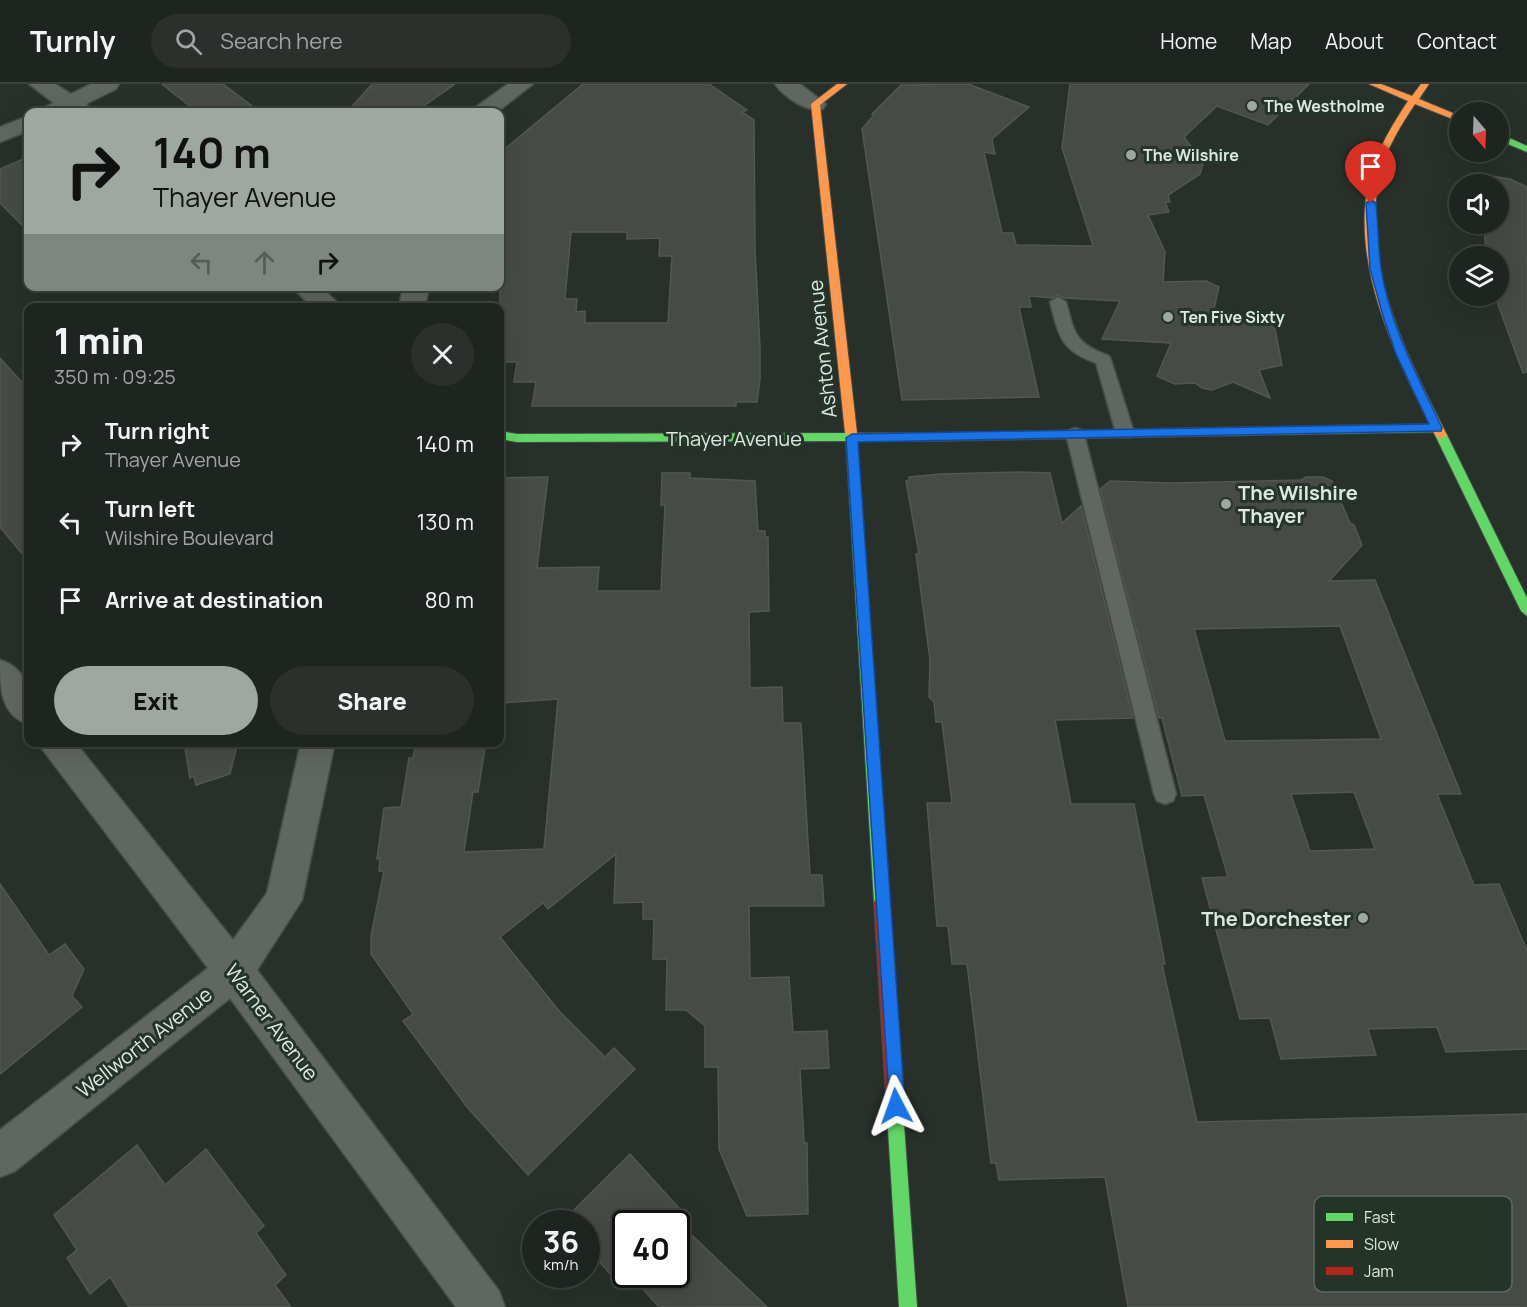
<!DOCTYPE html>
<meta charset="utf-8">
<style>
body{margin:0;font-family:Manrope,sans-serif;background:#2b302d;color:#f1f3f6;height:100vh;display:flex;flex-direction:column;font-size:22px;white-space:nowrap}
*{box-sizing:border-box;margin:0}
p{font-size:20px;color:#a1a4a5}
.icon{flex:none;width:33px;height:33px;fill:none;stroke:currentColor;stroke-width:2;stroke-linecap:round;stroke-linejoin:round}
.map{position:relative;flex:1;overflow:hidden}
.drawer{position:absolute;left:24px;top:219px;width:480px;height:444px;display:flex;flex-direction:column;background:#1e2420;border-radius:12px;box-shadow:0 6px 24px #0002,0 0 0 2px #3c413e}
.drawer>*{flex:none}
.guide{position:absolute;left:24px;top:24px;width:480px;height:183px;border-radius:12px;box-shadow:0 6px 24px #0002,0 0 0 2px #3c413e;background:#9ea8a0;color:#111;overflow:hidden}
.needle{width:39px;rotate:161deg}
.buttons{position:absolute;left:1449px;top:18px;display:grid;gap:12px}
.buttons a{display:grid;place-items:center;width:60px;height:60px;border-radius:50%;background:#1e2420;box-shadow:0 6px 24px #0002,0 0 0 2px #3c413e;font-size:30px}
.speed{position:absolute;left:522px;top:1126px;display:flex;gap:12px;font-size:30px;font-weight:700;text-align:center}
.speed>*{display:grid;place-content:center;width:78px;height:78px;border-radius:50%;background:#1e2420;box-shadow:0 6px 24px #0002,0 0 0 2px #3c413e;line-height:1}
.speed small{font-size:15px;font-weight:400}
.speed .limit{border:3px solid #111;border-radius:9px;background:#fff;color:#111}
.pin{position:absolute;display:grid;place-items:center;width:51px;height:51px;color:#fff;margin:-62px -26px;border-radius:50% 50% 50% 0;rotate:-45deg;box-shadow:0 0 6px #0007}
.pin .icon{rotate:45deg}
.me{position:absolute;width:66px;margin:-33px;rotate:356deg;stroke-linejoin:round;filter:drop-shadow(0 0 4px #0008)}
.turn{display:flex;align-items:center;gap:21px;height:126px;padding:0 30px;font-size:27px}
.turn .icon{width:78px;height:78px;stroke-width:2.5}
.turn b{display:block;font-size:42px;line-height:51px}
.lanes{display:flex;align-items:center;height:57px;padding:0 30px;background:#0003;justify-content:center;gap:30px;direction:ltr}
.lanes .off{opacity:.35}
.round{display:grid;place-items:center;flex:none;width:63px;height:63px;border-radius:32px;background:#2b302d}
.summary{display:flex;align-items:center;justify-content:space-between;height:102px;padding:0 30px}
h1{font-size:36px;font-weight:800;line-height:45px}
.action{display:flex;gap:12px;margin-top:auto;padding:12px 30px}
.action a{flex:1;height:69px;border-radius:36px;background:#9ea8a0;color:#111;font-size:24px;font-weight:800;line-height:69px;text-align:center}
.action a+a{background:#2b302d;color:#f1f3f6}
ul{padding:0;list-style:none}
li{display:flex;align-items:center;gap:18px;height:78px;padding:0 30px}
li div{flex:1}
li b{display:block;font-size:22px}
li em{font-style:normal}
header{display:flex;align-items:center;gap:36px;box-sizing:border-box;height:84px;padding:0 30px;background:#1e2420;border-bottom:2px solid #3c413e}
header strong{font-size:28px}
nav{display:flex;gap:33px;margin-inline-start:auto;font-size:21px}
.search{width:420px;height:54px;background:#2b302d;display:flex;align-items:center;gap:15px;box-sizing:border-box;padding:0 21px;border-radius:33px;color:#a1a4a5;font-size:22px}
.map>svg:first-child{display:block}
.building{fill:#474b45;stroke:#525751;stroke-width:1.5;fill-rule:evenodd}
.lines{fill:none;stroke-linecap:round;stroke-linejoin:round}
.lane-casing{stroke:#464e48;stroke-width:3}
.street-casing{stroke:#464e48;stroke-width:3}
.fast-casing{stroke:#464e48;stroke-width:2}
.slow-casing{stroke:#464e48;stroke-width:2}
.jam-casing{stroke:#464e48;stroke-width:2}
.lane{fill:#606661;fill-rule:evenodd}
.street{fill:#606661;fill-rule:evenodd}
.fast{fill:#63d668;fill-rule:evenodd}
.slow{fill:#ff974d;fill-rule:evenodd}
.jam{fill:#b3261e;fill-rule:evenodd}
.route{fill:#1a73e8;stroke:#114b97;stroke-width:1.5}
.poi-dot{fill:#9ea8a0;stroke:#243428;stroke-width:2}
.labels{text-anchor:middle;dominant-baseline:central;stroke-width:6;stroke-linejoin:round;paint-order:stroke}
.far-poi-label{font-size:16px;font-weight:bold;fill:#dee8e0;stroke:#243428;text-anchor:start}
.street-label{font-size:20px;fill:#dee8e0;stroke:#243428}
.poi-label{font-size:20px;font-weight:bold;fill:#dee8e0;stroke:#243428;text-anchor:start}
.key{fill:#243428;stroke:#5c6a5f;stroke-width:1.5}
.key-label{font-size:16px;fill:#dee8e0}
</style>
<header>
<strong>Turnly</strong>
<div class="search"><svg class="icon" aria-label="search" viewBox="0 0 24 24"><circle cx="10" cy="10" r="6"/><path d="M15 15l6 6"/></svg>Search here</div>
<nav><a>Home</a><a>Map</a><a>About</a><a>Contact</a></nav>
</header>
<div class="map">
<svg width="1527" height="1223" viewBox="0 0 1527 1223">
<rect width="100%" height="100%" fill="#28302a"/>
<!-- building -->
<g class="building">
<path d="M 162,0 L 223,0 L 260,28 L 197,28 Z"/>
<path d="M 372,0 L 455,0 L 415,28 L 347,28 Z"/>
<path d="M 583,0 L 709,0 L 747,26 L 742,28 L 754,36 L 755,166 L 760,263 L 760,295 L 757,318 L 736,318 L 736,322 L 532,322 L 536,298 L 514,298 L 517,278 L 501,278 L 505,234 L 500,235 L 500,69 ZM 571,148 L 627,148 L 627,155 L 660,154 L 659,172 L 672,172 L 668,239 L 585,239 L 585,227 L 576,228 L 577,215 L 565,215 Z"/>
<path d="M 968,0 L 1029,23 L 992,55 L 995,70 L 984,68 L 1002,149 L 1013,149 L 1016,161 L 1093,162 L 1062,64 L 1070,0 L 1309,0 L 1268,41 L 1217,22 L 1184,53 L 1200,74 L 1203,80 L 1200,90 L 1168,111 L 1170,118 L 1165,118 L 1169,128 L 1148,131 L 1165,168 L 1163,198 L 1206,197 L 1219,203 L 1211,238 L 1266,238 L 1275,245 L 1282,281 L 1259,286 L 1270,314 L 1233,298 L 1212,306 L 1202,304 L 1195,299 L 1175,300 L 1157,292 L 1171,259 L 1102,255 L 1120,217 L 1064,214 L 1057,211 L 1053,214 L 1029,212 L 1031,223 L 1019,223 L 1039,313 L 902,316 L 862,45 L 874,31 L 872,30 L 901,1 Z"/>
<path d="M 28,73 L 28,147 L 0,119 L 0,85 Z"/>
<path d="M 1491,92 L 1510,95 L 1527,103 L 1527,288 L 1523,289 L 1495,212 L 1498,212 L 1498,172 L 1486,172 L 1484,140 L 1498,140 L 1498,100 L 1489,100 Z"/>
<path d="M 0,274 L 28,305 L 28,477 L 0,443 Z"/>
<path d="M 1019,388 L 1050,389 L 1062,439 L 1081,422 L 1133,634 L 1055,636 L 1071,720 L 1134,720 L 1165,880 L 1162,880 L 1197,1038 L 1527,1030 L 1527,1223 L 1128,1223 L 1105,1093 L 999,1096 L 996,1079 L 991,1079 L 967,880 L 952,880 L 948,842 L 937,842 L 927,719 L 952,719 L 942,638 L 936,638 L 934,618 L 929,613 L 930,576 L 916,470 L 919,470 L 906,397 L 909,396 L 909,393 L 941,390 Z"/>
<path d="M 662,389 L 690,389 L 690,394 L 755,397 L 758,447 L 765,447 L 765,453 L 768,453 L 769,527 L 749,528 L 750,604 L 782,603 L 783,639 L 801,639 L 810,791 L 822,791 L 824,822 L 749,822 L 750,894 L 789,893 L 793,948 L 827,947 L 829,984 L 800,985 L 804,1059 L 807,1059 L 808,1130 L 747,1132 L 719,1065 L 718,983 L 705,983 L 705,942 L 686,926 L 666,926 L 667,875 L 653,875 L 654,835 L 643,835 L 643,818 L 614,819 L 616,770 L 548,825 L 543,819 L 500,853 L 560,928 L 605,973 L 614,964 L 635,985 L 528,1091 L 467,1023 L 403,937 L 413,930 L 371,870 L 371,852 L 384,787 L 379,787 L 380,774 L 377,775 L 384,724 L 401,723 L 409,674 L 413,674 L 416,658 L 486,658 L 478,708 L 473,708 L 464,768 L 544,765 L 558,615 L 500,619 L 500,394 L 548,393 L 537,484 L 599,483 L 597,507 L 661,507 L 665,421 L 661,421 Z"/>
<path d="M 1306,393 L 1323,393 L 1332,397 L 1350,439 L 1354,441 L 1362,461 L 1329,497 L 1375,496 L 1461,710 L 1437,710 L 1474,801 L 1499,800 L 1527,867 L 1527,965 L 1446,968 L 1437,943 L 1368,945 L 1376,971 L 1281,975 L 1270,934 L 1240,935 L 1202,794 L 1228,793 L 1204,711 L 1182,712 L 1162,634 L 1159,634 L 1100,405 L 1110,397 L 1172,399 L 1301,396 ZM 1340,542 L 1381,655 L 1225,657 L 1194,545 ZM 1354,708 L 1375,765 L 1310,767 L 1291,710 Z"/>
<path d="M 184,658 L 238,658 L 230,690 L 196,701 L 194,692 L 190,694 Z"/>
<path d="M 0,800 L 49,871 L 65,860 L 84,885 L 72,912 L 82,923 L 0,990 Z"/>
<path d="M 137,1061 L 165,1101 L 206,1065 L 264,1142 L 256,1149 L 286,1191 L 275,1201 L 291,1223 L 129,1223 L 110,1193 L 90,1210 L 67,1174 L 77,1166 L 54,1131 Z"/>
<path d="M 630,1070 L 688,1134 L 675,1135 L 767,1223 L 659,1223 L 630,1191 L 676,1191 L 676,1140 L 626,1140 L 626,1186 L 622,1183 L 613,1193 L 586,1163 L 586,1140 L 560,1140 Z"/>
</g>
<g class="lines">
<defs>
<g id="lane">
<path d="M 1058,213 L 1066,218 C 1075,251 1075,259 1109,272 L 1111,276 L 1134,349 L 1131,353 L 1119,353 L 1116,349 L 1096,279 C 1060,266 1059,252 1050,218 Z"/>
<path d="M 1075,344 L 1081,346 L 1084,350 L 1176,710 L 1173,717 L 1165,720 L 1157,717 L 1154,710 L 1066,350 L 1069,346 Z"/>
</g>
<g id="street">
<path d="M 29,0 L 55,0 L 71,10 L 91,0 L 119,0 L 116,5 L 86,20 L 95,28 L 42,28 L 45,23 L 54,19 Z"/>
<path d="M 508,0 L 533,0 L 497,28 L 473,28 L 476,23 Z"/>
<path d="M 775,0 L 800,0 L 826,20 L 823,25 C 807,29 784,13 775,0 Z"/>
<path d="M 28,32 L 28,47 L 0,58 L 0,43 Z"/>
<path d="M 291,202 L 320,202 L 343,224 L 313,224 Z"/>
<path d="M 403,202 L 429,202 L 425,224 L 399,224 Z"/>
<path d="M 0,576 C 32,586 28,612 28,640 C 0,631 0,602 0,576 Z"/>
<path d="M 37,658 L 75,658 L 233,856 L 267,809 L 301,658 L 335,658 L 302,816 L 257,886 L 499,1207 L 505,1223 L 456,1223 L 230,914 L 15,1087 L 0,1093 L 0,1046 L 208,884 Z"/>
</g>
<g id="fast">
<path d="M 1498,49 L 1527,62 L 1527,68 L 1498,56 Z"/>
<path d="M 1437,340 L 1443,344 L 1437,348 L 1202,352 L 1196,348 L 1202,344 Z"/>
<path d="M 851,345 L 857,349 L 937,349 L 943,353 L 937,357 L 857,357 L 890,818 L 887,823 L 882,825 L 877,823 L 874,818 L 846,357 L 517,358 L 500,355 L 500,347 L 517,350 L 845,349 Z"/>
<path d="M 1441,347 L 1447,351 L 1527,514 L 1527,532 L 1521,527 L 1435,351 Z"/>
<path d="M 894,1004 L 900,1006 L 902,1012 L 917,1223 L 899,1223 L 886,1012 L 888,1006 Z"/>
</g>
<g id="slow">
<path d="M 837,0 L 847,0 L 820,21 L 857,349 L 851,353 L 845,349 L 811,20 Z"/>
<path d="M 1369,0 L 1381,0 L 1412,12 L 1421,0 L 1429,0 L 1419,15 L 1460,32 L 1460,38 L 1415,20 C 1401,41 1386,65 1380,90 C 1360,181 1406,271 1447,351 L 1441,355 L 1435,351 C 1397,275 1345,173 1372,86 C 1380,61 1394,38 1408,17 Z"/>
</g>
<g id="jam">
<path d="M 1202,344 L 1208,348 L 1202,352 L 937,357 L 931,353 L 937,349 Z"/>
<path d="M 882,811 L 887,813 L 890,818 L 902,1012 L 900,1018 L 894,1020 L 888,1018 L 886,1012 L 874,818 L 877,813 Z"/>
</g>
</defs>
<!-- lane casing -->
<use href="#lane" class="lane-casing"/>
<!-- street casing -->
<use href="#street" class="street-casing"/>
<!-- fast casing -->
<use href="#fast" class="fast-casing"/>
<!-- slow casing -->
<use href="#slow" class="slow-casing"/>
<!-- jam casing -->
<use href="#jam" class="jam-casing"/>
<!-- lane -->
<use href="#lane" class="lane"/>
<!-- street -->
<use href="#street" class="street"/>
<!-- fast -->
<use href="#fast" class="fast"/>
<!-- slow -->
<use href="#slow" class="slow"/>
<!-- jam -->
<use href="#jam" class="jam"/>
</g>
<!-- route -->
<path class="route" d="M 1371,116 L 1376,119 C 1378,140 1378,162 1381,184 C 1389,240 1418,293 1442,344 L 1441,347 L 858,358 L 905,1022 L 902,1028 L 896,1030 L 890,1028 L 846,354 L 852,350 L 1429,340 L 1396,270 L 1383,232 L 1370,185 L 1366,119 Z"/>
<!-- markers -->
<g class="poi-dot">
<circle cx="1252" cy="22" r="6"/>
<circle cx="1131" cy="71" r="6"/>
<circle cx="1168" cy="233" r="6"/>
<circle cx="1226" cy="420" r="6"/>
<circle cx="1363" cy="834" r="6"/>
</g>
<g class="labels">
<!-- far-poi labels -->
<g class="far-poi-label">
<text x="1264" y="22">The Westholme</text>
<text x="1143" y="71">The Wilshire</text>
<text x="1180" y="233">Ten Five Sixty</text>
</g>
<!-- street labels -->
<g class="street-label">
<text transform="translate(822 265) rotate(-96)">Ashton Avenue</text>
<text x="734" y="354">Thayer Avenue</text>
<text transform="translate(272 938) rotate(53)">Warner Avenue</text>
<text transform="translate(144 958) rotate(-38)">Wellworth Avenue</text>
</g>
<!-- poi labels -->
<g class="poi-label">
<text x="1238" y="408">The Wilshire<tspan x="1238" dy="23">Thayer</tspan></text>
<text x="1351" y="834" text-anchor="end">The Dorchester</text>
</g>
</g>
<!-- legend -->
<rect x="1314" y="1112" width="198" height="96" rx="9" class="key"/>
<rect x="1326" y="1129" width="27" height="8" fill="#63d668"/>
<rect x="1326" y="1156" width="27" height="8" fill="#ff974d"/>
<rect x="1326" y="1183" width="27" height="8" fill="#b3261e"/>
<g class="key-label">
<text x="1364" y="1139">Fast</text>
<text x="1364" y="1166">Slow</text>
<text x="1364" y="1193">Jam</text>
</g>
</svg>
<div class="buttons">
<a><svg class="needle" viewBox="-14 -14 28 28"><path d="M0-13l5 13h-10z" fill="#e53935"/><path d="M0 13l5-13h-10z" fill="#a1a4a5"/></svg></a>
<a><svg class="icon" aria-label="sound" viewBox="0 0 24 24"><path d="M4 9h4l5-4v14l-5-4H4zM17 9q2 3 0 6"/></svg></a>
<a><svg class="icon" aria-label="layers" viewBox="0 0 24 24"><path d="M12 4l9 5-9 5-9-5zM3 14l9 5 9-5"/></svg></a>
</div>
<div class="speed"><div>36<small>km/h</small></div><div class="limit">40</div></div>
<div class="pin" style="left:1371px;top:119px;background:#d93025"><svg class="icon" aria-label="arrive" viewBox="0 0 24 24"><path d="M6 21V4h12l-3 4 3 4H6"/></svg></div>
<svg class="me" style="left:896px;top:1022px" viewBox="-20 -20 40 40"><path d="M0-17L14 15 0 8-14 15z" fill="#1a73e8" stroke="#fff" stroke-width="4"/></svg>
<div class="guide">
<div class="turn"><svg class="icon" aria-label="right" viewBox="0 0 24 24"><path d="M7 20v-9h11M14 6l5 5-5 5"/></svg><div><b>140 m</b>Thayer Avenue</div></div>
<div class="lanes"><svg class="icon off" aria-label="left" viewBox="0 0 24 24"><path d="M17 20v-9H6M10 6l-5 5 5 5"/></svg><svg class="icon off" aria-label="ahead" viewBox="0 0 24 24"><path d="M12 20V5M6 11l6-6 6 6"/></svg><svg class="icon" aria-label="right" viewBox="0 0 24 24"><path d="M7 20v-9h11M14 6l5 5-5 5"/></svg></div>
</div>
<section class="drawer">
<div class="summary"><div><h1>1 min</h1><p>350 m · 09:25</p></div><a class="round"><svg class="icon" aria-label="close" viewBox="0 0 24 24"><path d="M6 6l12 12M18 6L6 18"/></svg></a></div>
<ul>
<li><svg class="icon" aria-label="right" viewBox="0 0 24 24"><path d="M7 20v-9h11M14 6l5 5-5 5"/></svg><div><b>Turn right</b><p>Thayer Avenue</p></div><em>140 m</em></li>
<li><svg class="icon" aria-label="left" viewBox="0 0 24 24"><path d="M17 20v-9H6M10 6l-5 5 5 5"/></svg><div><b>Turn left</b><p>Wilshire Boulevard</p></div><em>130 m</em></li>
<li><svg class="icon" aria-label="arrive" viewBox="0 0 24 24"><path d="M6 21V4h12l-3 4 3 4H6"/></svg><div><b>Arrive at destination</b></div><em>80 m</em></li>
</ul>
<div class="action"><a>Exit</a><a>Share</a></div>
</section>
</div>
